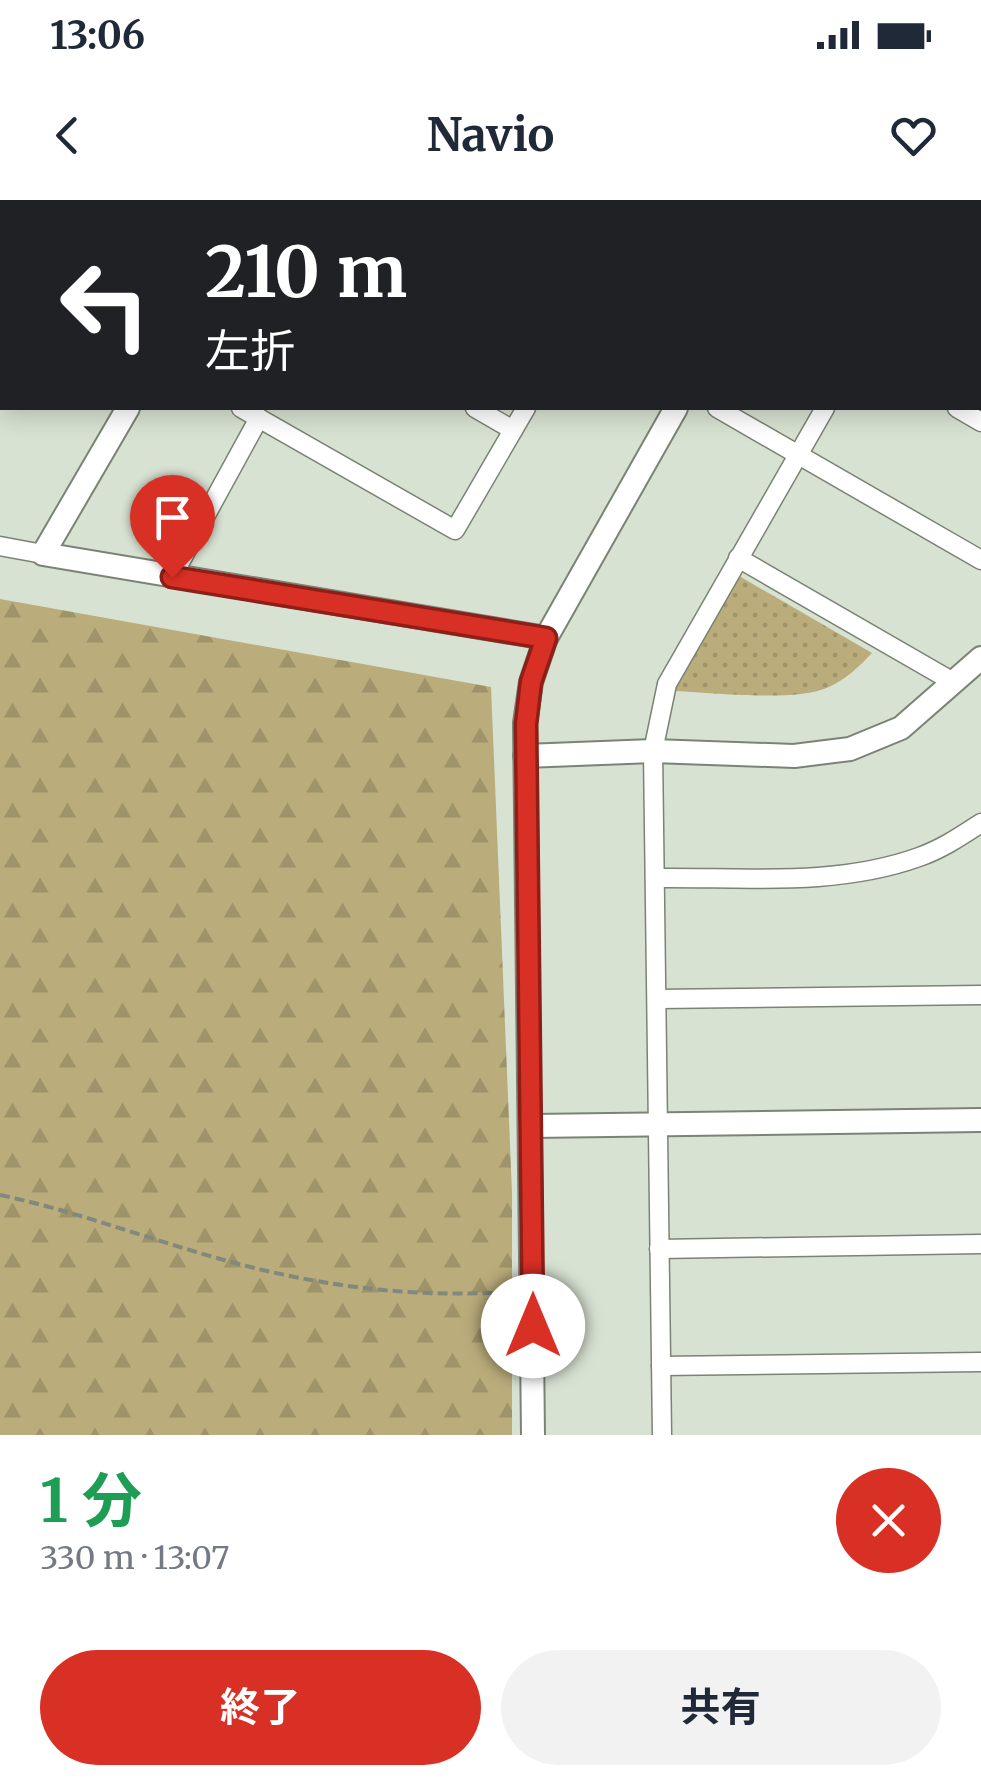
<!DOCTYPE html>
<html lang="ja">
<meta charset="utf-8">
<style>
body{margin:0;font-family:Merriweather,"Noto Sans JP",serif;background:#f2f2f3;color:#1f2937;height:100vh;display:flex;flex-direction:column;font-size:38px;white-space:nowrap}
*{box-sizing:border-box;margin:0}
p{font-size:32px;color:#747a83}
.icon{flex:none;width:55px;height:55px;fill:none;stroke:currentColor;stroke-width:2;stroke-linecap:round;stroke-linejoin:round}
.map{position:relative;height:1235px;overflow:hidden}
.side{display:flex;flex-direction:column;background:#fff;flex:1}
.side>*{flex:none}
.top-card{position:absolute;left:0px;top:0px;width:982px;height:210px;box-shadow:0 5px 25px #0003;background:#202124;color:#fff;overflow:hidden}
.pin{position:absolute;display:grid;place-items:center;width:85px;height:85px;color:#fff;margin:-102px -42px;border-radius:50% 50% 50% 0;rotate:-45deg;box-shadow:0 0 10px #0007}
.pin .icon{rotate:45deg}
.me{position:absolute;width:110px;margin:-55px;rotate:0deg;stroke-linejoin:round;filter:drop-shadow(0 0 8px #0008)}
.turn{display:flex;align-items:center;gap:35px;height:210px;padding:0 40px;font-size:45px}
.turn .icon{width:130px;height:130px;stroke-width:2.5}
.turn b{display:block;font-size:70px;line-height:85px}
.round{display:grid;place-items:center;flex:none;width:105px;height:105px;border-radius:52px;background:#f2f2f3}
.overview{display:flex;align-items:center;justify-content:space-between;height:170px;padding:0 40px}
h1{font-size:60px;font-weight:700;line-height:75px;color:#1e9e55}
.button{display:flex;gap:20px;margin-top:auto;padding:20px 40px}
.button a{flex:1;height:115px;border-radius:60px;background:#d93025;color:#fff;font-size:40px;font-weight:700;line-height:115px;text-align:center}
.button a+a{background:#f2f2f3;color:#1f2937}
.status{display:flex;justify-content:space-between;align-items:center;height:70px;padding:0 50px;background:#fff;direction:ltr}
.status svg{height:28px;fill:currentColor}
header{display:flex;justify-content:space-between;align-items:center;height:130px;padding:0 40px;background:#fff;font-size:45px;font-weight:700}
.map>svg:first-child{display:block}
.forest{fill:url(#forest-firs)}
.park{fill:url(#park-dots)}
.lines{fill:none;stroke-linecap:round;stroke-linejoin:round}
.minor-casing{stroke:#7a8374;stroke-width:21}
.tertiary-casing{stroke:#7a8374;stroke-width:26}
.path{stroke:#81887c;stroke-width:4;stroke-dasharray:10 5;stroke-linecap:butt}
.minor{stroke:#fff;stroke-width:18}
.tertiary{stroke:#fff;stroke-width:22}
.route-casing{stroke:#8d1f18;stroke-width:25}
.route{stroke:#d93025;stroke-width:18}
</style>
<div class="status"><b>13:06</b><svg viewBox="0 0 49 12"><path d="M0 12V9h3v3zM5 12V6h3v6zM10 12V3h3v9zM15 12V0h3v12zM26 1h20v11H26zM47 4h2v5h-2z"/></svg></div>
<header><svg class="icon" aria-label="back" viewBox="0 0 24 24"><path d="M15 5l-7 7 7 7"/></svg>Navio<svg class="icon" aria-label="heart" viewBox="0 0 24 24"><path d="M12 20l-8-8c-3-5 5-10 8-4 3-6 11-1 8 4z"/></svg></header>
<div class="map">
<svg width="981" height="1235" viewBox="0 0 981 1235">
<defs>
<pattern id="forest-firs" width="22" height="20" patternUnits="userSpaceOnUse" patternTransform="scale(2.5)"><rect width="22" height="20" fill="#baac7b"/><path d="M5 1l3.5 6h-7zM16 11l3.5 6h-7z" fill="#9f9369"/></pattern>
<pattern id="park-dots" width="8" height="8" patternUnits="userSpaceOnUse" patternTransform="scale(2.5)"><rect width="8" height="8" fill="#baac7b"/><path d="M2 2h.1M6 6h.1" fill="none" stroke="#9f9369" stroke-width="1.8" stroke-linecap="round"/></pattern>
</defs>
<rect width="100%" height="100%" fill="#d8e2d2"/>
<!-- forest -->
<path class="forest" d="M 0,399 L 491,487 L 512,993 L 512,1235 L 0,1235 Z"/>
<!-- park -->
<path class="park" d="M 739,376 L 872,453 C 860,466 846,479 829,487 C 794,503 711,492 671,491 Z"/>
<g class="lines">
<defs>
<g id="minor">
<path d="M 359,0 L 363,2"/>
<path d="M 598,0 L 603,2"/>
<path d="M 643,2 L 645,0"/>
<path d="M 943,2 L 944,0"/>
<path d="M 980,86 L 981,87"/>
<path d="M 0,187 L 2,182"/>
<path d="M 241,208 L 455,330 L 526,208"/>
<path d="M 475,208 L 513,230"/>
<path d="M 717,208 L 981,360"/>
<path d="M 957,208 L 981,222"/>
<path d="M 0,346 L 43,354"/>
<path d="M 738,358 L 955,483"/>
<path d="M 172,377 L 259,218"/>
<path d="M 656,678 C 743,677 836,687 919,657 C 942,649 961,636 981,623"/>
<path d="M 657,799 L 981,795"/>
<path d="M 659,1049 L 981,1044"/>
<path d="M 661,1166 L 981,1162"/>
<path d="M 662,1235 L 653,551 L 667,484 L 825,208"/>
</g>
<g id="tertiary">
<path d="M 244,2 L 245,0"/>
<path d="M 796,2 L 797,0"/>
<path d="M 128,208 L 43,354 L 546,438"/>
<path d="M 525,556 L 653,551 L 794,556 L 850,549 L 901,528 L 981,458"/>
<path d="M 532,926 L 981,920"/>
<path d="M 533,1235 L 525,523 L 531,482 L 546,438 L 676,208"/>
</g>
</defs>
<!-- minor casing -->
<use href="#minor" class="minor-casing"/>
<!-- tertiary casing -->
<use href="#tertiary" class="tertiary-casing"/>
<!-- path -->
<path class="path" d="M 0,995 C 80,1012 156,1042 235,1063 C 325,1087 416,1098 508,1092"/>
<!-- minor -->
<use href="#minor" class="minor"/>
<!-- tertiary -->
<use href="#tertiary" class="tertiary"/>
</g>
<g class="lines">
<defs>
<path id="route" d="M 172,377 L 546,438 L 531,482 L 526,524 L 533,1126"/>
</defs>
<!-- route casing -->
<use href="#route" class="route-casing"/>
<!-- route -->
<use href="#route" class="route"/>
</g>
</svg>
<div class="pin" style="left:172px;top:377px;background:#d93025"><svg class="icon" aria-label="arrive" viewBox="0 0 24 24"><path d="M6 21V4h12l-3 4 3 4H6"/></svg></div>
<svg class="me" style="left:533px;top:1126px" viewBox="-20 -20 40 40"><circle r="19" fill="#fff"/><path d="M0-13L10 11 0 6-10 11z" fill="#d93025"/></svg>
<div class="top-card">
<div class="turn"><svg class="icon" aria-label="left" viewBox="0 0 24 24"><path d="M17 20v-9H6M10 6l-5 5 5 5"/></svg><div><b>210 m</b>左折</div></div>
</div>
</div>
<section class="side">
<div class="overview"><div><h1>1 分</h1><p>330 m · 13:07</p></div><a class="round" style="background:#d93025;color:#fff"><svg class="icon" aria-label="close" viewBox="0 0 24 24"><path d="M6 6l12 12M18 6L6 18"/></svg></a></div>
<div class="button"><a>終了</a><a>共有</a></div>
</section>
